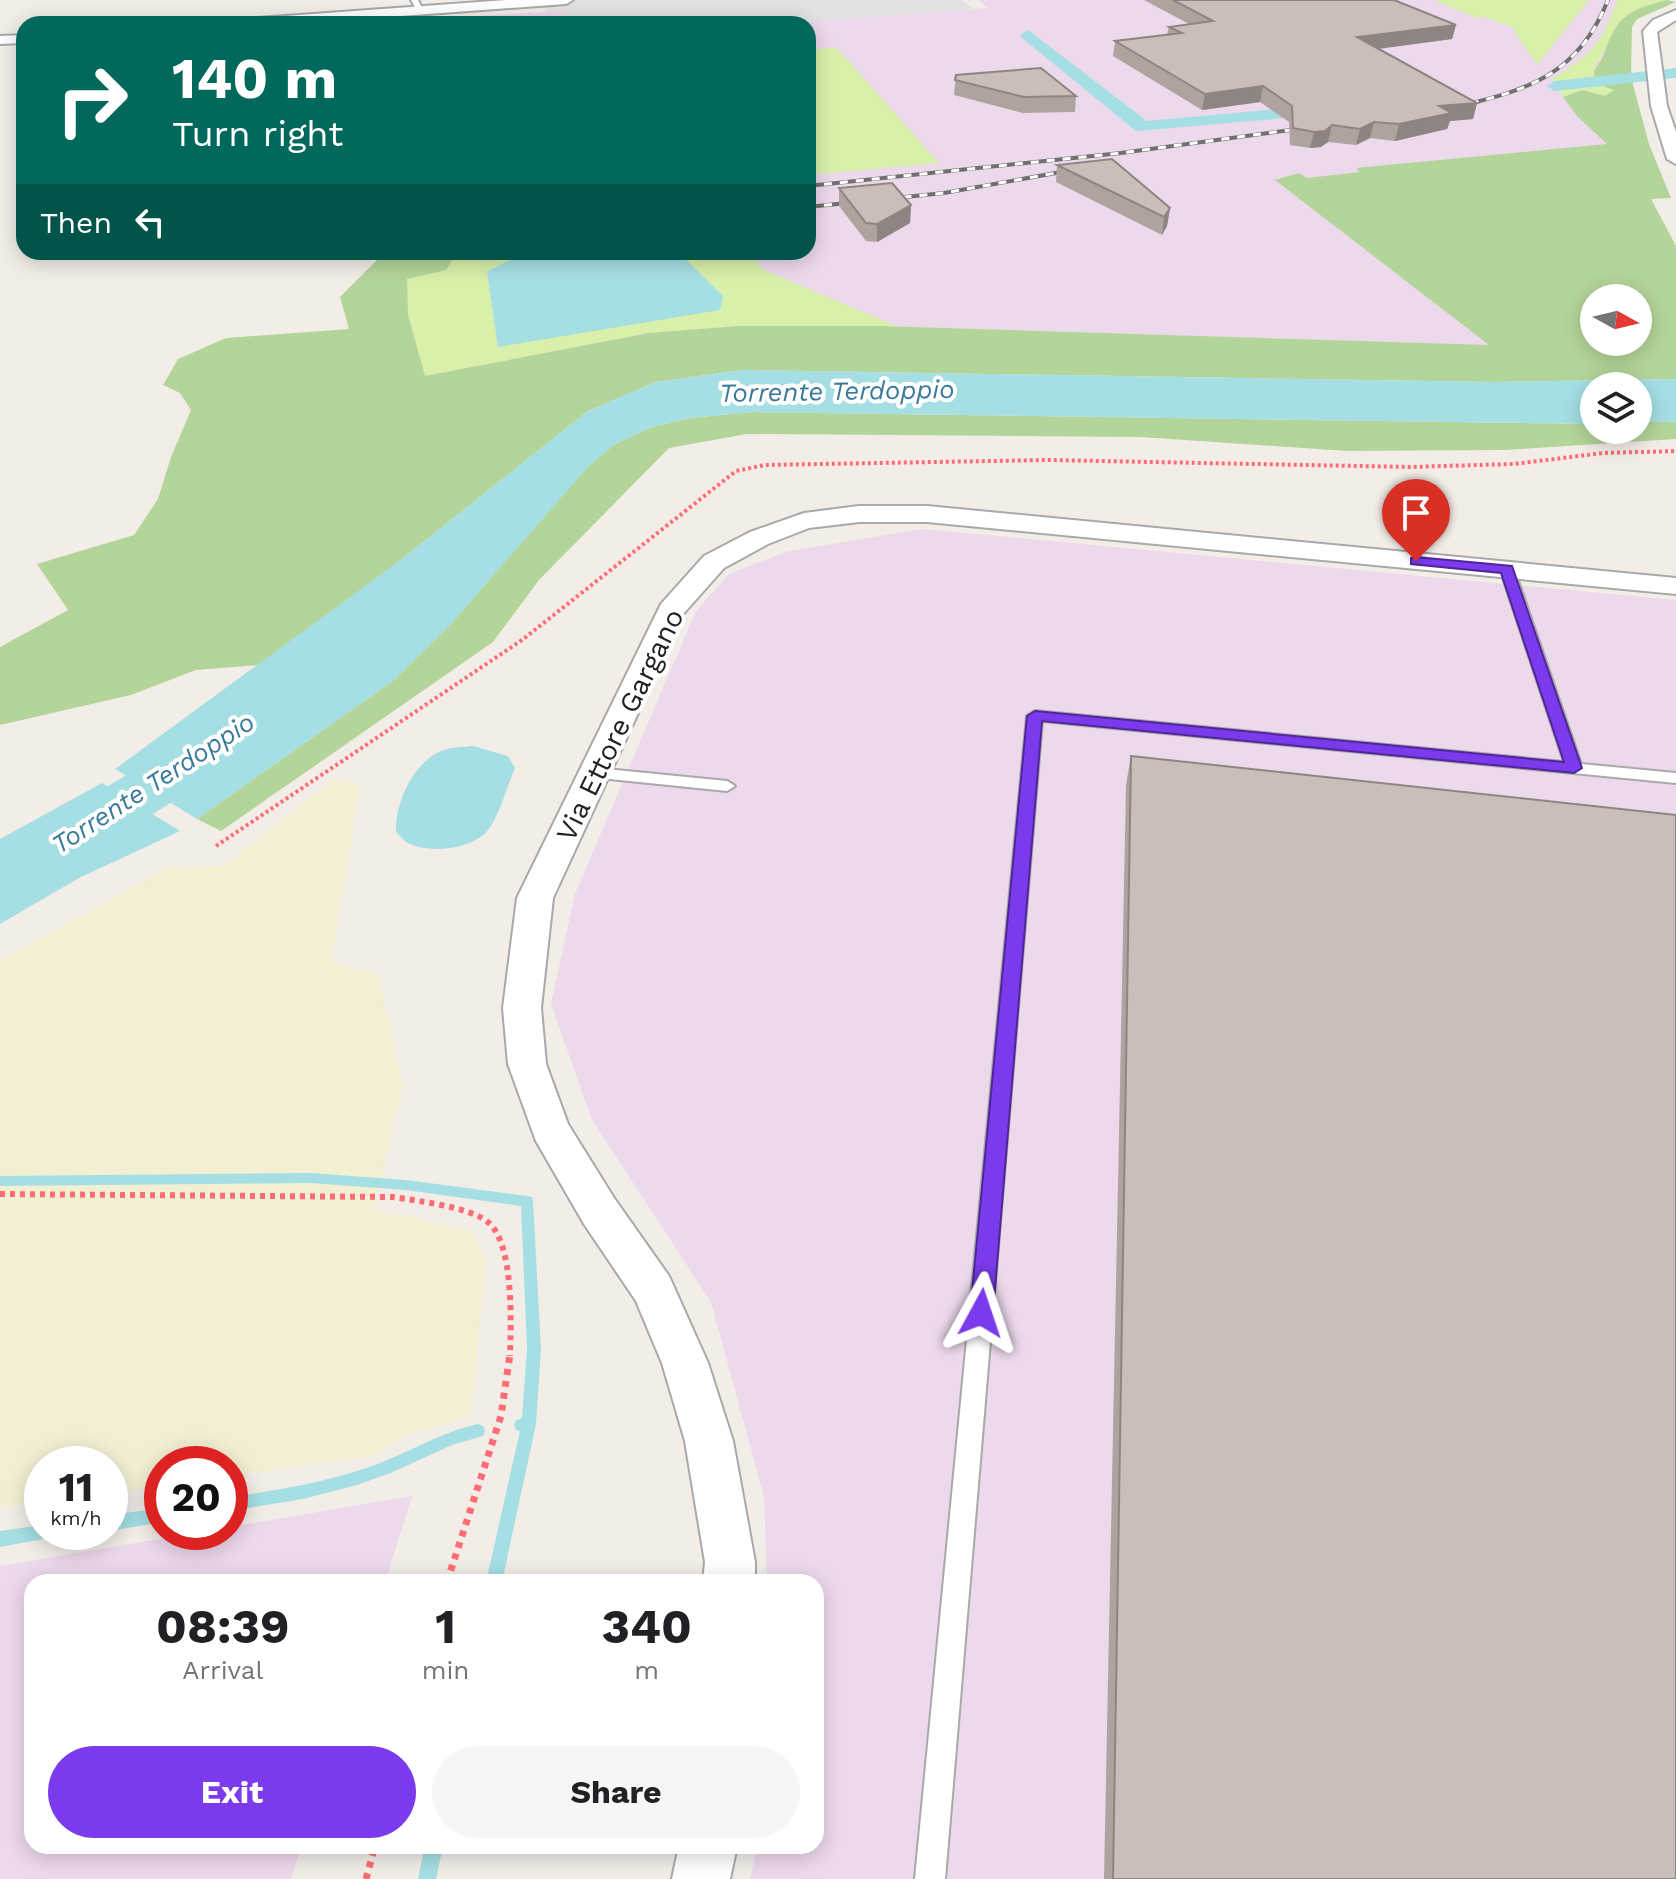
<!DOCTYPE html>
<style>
body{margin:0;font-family:"Work Sans",sans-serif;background:#f6f6f6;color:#202124;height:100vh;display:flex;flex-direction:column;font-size:30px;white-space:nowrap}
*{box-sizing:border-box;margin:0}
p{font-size:26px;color:#757577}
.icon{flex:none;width:44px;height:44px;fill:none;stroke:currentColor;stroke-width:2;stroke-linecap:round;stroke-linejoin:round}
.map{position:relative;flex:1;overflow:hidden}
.side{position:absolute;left:24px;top:1574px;width:800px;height:280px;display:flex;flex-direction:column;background:#fff;border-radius:24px;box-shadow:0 4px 20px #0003}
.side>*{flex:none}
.hud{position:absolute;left:16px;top:16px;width:800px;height:244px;border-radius:24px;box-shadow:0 4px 20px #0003;background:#00695c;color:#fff;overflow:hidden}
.needle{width:52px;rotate:98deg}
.buttons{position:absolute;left:1580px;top:284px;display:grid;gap:16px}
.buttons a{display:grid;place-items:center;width:72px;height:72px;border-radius:50%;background:#fff;box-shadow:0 4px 20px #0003;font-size:40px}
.speed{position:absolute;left:24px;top:1446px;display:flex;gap:16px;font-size:40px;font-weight:700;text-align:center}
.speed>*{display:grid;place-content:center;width:104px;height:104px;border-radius:50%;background:#fff;box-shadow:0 4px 20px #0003;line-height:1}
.speed small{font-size:20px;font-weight:400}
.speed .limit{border:12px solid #d22;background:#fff;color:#111}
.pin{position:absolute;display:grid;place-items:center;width:68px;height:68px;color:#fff;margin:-82px -34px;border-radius:50% 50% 50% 0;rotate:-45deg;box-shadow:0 0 8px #0007}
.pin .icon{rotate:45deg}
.me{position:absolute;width:88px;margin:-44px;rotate:5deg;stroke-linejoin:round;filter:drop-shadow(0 0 6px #0008)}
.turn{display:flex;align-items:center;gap:28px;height:168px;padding:0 24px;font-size:36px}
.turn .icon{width:104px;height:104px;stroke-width:2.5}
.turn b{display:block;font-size:56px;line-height:68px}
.then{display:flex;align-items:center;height:76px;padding:0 24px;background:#0003;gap:16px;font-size:30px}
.eta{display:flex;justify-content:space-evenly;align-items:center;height:136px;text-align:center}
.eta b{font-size:48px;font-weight:700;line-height:56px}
.primary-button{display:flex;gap:16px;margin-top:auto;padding:16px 24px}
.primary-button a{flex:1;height:92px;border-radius:48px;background:#7c3aed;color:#fff;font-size:32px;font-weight:700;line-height:92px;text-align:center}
.primary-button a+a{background:#f6f6f6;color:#202124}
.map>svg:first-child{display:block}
.industrial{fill:#ecd9ec;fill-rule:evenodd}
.farmland{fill:#f2efd2}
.grass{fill:#d8f0aa}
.forest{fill:#b4d599;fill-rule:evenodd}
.parking{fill:#e2e2e2}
.water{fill:#a5dfe4}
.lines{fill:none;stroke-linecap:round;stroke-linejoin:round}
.stream{fill:#a5dfe4;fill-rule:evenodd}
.canal{fill:#a5dfe4;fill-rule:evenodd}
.river{fill:#a5dfe4;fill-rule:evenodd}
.service-casing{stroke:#a9a9a9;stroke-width:4}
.minor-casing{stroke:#a9a9a9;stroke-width:4}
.path-far2{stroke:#ff6c75;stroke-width:4;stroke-dasharray:3 3;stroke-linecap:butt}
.path-far1{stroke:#ff6c75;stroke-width:6;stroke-dasharray:5 5;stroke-linecap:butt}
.path{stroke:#ff6c75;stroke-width:7;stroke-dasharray:6 6;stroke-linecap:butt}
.service{fill:#fff;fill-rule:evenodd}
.minor{fill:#fff;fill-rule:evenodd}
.rail-casing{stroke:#707070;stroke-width:4}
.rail{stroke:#fff;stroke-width:3;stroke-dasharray:8;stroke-linecap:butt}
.wall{fill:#afa3a0}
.shaded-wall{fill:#8e8582}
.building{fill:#cbbeba;stroke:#8e8582;stroke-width:2}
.route{fill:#7c3aed;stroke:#51269a;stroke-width:2}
.labels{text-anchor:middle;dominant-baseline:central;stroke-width:8;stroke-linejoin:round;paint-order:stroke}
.far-water-label{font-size:26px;font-style:italic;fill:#39799a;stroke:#fff}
.street-label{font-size:28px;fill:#222;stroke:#fff}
</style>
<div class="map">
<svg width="1676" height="1879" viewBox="0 0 1676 1879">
<rect width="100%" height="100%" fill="#f3ede8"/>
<!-- industrial -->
<g class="industrial">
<path d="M 979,0 L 1667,0 L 1623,15 L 1642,182 L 1676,246 L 1658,351 L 882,326 L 737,326 L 649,333 L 388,383 L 377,252 L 808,252 L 808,24 L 775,24 L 988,8 ZM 1594,298 L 1638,298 L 1638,342 L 1594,342 Z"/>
<path d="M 564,11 L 573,24 L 350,24 L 402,20 Z"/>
<path d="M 922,529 L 1676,600 L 1676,1879 L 750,1879 L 757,1846 L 816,1846 L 816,1582 L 767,1582 L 764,1497 L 711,1302 L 592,1120 L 551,1004 L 575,894 L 696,611 L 729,574 L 785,552 Z"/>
<path d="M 412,1496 L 385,1582 L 32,1582 L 32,1846 L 301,1846 L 291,1879 L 0,1879 L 0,1566 L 201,1532 L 230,1532 L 230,1527 Z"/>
</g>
<!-- farmland -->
<path class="farmland" d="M 334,779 L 360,784 L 331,963 L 378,975 L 403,1085 L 374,1209 L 473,1232 L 486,1262 L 471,1417 L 409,1433 L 372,1456 L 230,1476 L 230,1464 L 162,1464 L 162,1486 L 110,1493 L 110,1464 L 42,1464 L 42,1502 L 0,1508 L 0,961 L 169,867 L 224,866 Z"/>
<!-- grass -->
<g class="grass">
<path d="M 1434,0 L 1589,0 L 1537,65 L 1513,30 L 1516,28 L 1477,15 L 1482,20 Z"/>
<path d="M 1617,0 L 1667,0 C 1605,16 1624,25 1593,69 L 1615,89 L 1605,96 L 1582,90 L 1563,97 L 1552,79 C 1589,56 1604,42 1617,0 Z"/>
<path d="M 836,47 L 939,163 L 808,175 L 808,50 Z"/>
<path d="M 458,252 L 528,252 L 487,272 L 498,347 L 678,252 L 748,252 L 764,270 L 896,326 L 737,326 L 649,333 L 425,376 L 408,315 L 406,278 L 446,270 Z"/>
</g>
<!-- forest -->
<g class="forest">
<path d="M 1667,0 L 1676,2 L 1637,19 L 1632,27 L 1631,77 L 1649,144 L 1671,198 L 1651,199 L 1676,246 L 1676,379 L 1494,382 L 743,370 L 656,382 L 588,411 L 398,562 L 260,665 L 196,670 L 131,695 L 0,725 L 0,647 L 68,610 L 37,564 L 134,535 L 158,499 L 171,457 L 191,410 L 180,393 L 163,385 L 178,359 L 226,338 L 349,329 L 340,297 L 378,259 L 377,252 L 458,252 L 446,270 L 407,279 L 408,315 L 425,376 L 649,333 L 737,326 L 882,326 L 1489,345 L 1275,180 L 1299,173 L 1307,178 L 1360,172 L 1356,168 L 1607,144 L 1577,116 L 1563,97 L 1582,90 L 1605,96 L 1614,90 L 1595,83 C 1592,64 1598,69 1604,54 C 1617,16 1628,10 1667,0 ZM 1594,298 L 1638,298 L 1638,342 L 1594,342 Z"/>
<path d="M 752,412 L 1594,424 L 1594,430 L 1638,430 L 1638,422 L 1676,422 L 1676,439 L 1505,450 L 1347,451 L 1141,437 L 747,434 L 669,448 L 539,580 L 493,642 L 221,831 L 197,819 L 394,680 L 450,625 L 588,466 L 615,444 L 652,427 L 690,418 Z"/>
</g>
<!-- parking -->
<path class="parking" d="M 541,0 L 962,0 L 973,9 L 775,24 L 573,24 L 564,11 L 546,12 Z"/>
<!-- water -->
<g class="water">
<path d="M 528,252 L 678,252 L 723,296 L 720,310 L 498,347 L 487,271 Z"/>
<path d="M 743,370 L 1494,382 L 1676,379 L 1676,422 L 1638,422 L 1638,386 L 1594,386 L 1594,424 L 752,412 L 690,418 L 652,427 L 615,444 L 588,467 L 450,625 L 394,680 L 197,819 L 115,769 L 398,562 L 588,411 L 656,382 Z"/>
<path d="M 473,746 L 508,756 L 515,768 C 507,787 501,809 491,826 C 477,849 434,854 410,844 C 405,842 400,836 396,832 C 395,803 413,763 441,751 C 450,747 463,747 473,746 Z"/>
<path d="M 102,783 L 180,831 L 79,878 L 0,924 L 0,839 Z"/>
</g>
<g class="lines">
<!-- stream -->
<g class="stream">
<path d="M 311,1173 L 406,1180 L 527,1196 L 532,1197 L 533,1201 L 541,1349 L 536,1424 L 502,1582 L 486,1582 L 520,1431 L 516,1430 L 514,1425 L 516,1420 L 522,1418 L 527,1349 L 521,1206 L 406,1190 L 311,1183 L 0,1186 L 0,1176 Z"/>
<path d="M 478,1424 L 483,1426 L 485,1431 L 483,1436 L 452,1445 L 393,1472 L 357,1485 L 303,1499 L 230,1511 L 230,1497 C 279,1490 328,1482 375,1465 C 410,1452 441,1432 478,1424 Z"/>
<path d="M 162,1508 L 162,1522 L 110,1531 L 110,1515 Z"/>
<path d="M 42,1525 L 42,1532 L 57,1532 L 54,1537 L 0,1547 L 0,1531 Z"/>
<path d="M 425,1846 L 443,1846 L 436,1879 L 418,1879 Z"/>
</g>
<!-- canal -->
<g class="canal">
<path d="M 1028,30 L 1147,121 L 1331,104 L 1340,109 L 1331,114 L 1136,131 L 1022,38 L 1020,35 Z"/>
<path d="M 1676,68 L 1676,78 L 1555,91 L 1546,86 L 1555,81 Z"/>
</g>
<!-- river -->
<path class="river" d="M 227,722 L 248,728 L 257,741 L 248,754 L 23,896 L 0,903 L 0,850 L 206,728 Z"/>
<defs>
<g id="service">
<path d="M 411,0 L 418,0 L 424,12 L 418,12 Z"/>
<path d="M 1507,565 L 1514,569 L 1581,764 L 1676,773 L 1676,783 L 1042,721 L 945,1879 L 915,1879 L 1027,716 L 1035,711 L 1564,762 L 1500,569 Z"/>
<path d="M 596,768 L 727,781 L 735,786 L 727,791 L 590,777 L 588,773 L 590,769 Z"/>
</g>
<g id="minor">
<path d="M 507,0 L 573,0 L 566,4 L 291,24 L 224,24 L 231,20 Z"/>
<path d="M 1676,10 L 1676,20 L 1657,32 L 1667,106 L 1676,132 L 1676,164 L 1667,159 L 1651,106 L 1643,31 L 1653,20 Z"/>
<path d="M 24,35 L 24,43 L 0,44 L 0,36 Z"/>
<path d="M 859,506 L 927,506 L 1676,578 L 1676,594 L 927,522 L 859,522 L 809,528 L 768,544 L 724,568 L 684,613 L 553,898 L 541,1008 L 546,1064 L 568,1124 L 614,1198 L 669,1276 L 708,1363 L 733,1441 L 755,1562 L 755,1582 L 703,1582 L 705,1562 L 685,1441 L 662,1363 L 636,1301 L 584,1224 L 536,1141 L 508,1064 L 503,1008 L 517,898 L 661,604 L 704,556 L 750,532 L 804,513 Z"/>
<path d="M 679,1846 L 737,1846 L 730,1879 L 672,1879 Z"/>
</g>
</defs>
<!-- service casing -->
<use href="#service" class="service-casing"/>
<!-- minor casing -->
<use href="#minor" class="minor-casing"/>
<!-- path-far2 -->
<path class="path-far2" d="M 216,846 L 522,640 L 736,471 L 765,465 L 1048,460 L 1410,467 L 1514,464 L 1603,453 L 1676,451"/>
<!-- path-far1 -->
<path class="path-far1" d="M 0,1194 L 393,1197 C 417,1201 472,1207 489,1223 C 514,1245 511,1324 510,1356"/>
<!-- path -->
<g class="path">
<path d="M 447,1582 L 501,1416 L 510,1354"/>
<path d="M 366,1879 L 375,1846"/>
</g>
<!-- service -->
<use href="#service" class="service"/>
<!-- minor -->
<use href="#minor" class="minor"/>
<defs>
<g id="rail">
<path d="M 1455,107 C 1529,90 1578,75 1608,0"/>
<path d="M 808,186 L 1121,153 L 1312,127"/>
<path d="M 808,207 L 944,193 L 1078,169"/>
</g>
</defs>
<!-- rail casing -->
<use href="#rail" class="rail-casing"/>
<!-- rail -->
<use href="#rail" class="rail"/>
</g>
<!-- wall -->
<g class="wall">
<path d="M 1144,0 L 1394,0 L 1456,25 L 1452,39 L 1378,49 L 1477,103 L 1473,119 L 1450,121 L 1447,129 L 1395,141 L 1370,138 L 1356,145 L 1328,142 L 1321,147 L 1310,148 L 1290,145 L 1289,122 L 1260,102 L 1202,110 L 1113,56 L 1115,41 L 1167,35 L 1169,27 L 1189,24 Z"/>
<path d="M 956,75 L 1076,96 L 1075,112 L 1023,113 L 954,95 Z"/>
<path d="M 1057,165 L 1170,208 L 1167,226 L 1162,235 L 1056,182 Z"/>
<path d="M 839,188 L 911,205 L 910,223 L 877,242 L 866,241 L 839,206 Z"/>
<path d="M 1131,756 L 1676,1879 L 1104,1879 L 1126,785 Z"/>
</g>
<!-- shaded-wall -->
<g class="shaded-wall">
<path d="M 1456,25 L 1452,39 L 1353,52 L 1357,37 Z"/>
<path d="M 1263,86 L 1260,102 L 1202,110 L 1205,94 Z"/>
<path d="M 1477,103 L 1473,119 L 1450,121 L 1447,129 L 1395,141 L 1399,124 L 1439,106 Z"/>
<path d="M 1374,122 L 1370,138 L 1356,145 L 1360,129 Z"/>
<path d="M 1332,125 L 1328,142 L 1321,147 L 1310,148 L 1314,132 Z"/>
<path d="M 911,205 L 910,223 L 877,242 L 877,224 Z"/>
<path d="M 1170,208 L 1167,226 L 1162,235 L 1164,217 Z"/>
</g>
<!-- building -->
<g class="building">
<path d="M 1173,0 L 1394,0 L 1456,25 L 1357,37 L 1477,103 L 1439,106 L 1452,113 L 1399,124 L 1374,122 L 1360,129 L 1332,125 L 1325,131 L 1314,132 L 1293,128 L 1292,106 L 1263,86 L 1205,94 L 1115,41 L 1182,33 L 1169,27 L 1213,21 Z"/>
<path d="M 1041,68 L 1076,96 L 1024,97 L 955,80 L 956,75 Z"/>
<path d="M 1112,159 L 1170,208 L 1164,217 L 1057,165 Z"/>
<path d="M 892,183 L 911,205 L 877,224 L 866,223 L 839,188 Z"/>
<path d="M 1131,756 L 1676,815 L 1676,1879 L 1113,1879 Z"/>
</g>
<!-- route -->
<path class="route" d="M 1416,557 L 1512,566 L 1582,768 L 1574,773 L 1042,721 L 993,1313 L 989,1320 L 981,1323 L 973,1320 L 970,1313 L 1027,716 L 1035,711 L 1564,762 L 1501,573 L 1411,564 L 1411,558 Z"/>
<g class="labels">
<!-- far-water labels -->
<g class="far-water-label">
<text transform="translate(837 391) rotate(-1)">Torrente Terdoppio</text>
<text transform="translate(153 783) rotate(-33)">Torrente Terdoppio</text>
</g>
<!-- street labels -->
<g class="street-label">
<text transform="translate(620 725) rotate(-64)">Via Ettore Gargano</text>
</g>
</g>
</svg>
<div class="buttons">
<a><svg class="needle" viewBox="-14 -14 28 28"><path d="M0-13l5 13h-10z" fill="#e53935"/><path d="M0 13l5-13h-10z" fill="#757577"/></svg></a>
<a><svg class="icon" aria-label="layers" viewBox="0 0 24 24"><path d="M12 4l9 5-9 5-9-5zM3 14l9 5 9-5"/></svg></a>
</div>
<div class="speed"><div>11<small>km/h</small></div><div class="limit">20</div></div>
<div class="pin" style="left:1416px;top:561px;background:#d93025"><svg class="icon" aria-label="arrive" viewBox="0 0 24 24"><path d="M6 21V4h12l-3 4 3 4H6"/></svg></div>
<svg class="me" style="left:981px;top:1313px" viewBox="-20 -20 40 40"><path d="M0-17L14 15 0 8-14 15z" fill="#7c3aed" stroke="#fff" stroke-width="4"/></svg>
<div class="hud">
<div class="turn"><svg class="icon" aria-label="right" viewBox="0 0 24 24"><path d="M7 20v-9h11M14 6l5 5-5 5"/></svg><div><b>140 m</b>Turn right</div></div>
<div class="then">Then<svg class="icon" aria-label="left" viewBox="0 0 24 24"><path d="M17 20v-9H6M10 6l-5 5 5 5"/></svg></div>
</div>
<section class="side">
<div class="eta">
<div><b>08:39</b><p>Arrival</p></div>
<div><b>1</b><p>min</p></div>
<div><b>340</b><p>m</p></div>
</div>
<div class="primary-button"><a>Exit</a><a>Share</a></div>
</section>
</div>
